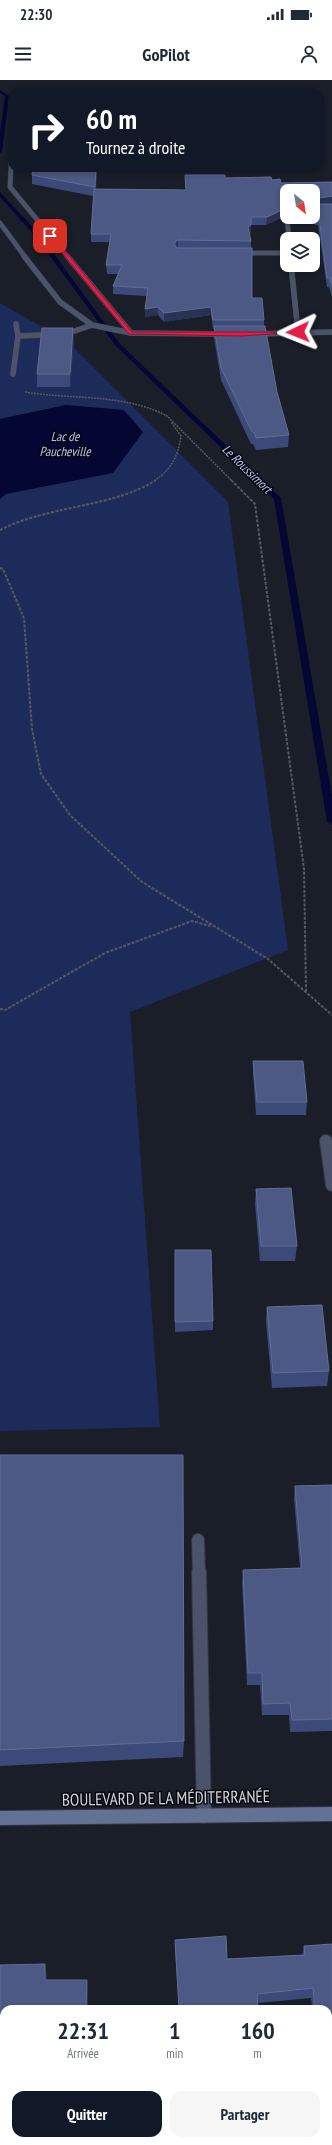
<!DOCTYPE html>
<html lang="fr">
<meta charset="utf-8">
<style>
body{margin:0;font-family:"PT Sans Narrow",sans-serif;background:#f6f6f7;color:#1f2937;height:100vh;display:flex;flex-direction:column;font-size:15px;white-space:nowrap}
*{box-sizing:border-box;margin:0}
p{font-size:13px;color:#747a83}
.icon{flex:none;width:22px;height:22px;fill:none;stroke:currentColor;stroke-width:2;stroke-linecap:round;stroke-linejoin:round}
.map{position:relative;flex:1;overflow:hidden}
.drawer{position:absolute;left:0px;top:1925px;width:332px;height:140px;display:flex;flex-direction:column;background:#fff;border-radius:12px 12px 0 0;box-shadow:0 2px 6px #0003}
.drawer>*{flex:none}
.guide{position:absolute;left:8px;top:8px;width:316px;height:84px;border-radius:12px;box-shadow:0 2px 6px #0003;background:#111827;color:#fff;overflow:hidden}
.needle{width:26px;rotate:150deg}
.fabs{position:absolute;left:280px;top:104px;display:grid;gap:8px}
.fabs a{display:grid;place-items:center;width:40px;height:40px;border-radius:8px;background:#fff;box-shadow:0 2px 6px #0003;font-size:20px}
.pin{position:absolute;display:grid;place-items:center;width:34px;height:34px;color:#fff;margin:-17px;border-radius:8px;box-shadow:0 2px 6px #0006}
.me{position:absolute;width:44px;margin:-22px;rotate:268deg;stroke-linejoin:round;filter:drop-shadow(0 0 3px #0008)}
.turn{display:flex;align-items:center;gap:14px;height:84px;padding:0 12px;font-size:18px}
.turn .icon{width:52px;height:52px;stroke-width:2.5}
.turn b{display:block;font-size:28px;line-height:34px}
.eta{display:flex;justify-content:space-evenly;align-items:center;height:68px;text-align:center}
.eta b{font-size:24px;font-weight:700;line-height:28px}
.action{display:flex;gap:8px;margin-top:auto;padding:8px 12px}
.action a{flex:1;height:46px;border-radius:12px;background:#111827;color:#fff;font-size:16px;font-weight:700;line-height:46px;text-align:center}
.action a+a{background:#f6f6f7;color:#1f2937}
.status{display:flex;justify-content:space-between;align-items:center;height:28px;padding:0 20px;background:#fff;direction:ltr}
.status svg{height:11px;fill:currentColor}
header{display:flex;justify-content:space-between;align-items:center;height:52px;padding:0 12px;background:#fff;font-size:18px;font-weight:700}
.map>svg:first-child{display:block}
.green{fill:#1d2b5b}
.water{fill:#040634}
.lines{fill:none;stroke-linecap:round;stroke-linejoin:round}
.stream{fill:#040634;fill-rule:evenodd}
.lane-casing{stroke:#343842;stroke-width:6}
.street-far3-casing{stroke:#343842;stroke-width:5.5}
.street-far2-casing{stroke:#343842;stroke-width:6}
.street-far1-casing{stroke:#343842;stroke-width:14}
.street-casing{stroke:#343842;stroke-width:16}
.secondary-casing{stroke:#343842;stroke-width:16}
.path-far1{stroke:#565963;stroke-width:1.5;stroke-dasharray:2 1;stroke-linecap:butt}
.path{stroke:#565963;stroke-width:2;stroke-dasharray:3 1.5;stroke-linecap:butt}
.lane{stroke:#4a536a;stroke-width:5.5}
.street-far3{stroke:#4a536a;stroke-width:4.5}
.street-far2{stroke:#4a536a;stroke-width:5.5}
.street-far1{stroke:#4a536a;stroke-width:12}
.street{stroke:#4a536a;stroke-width:14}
.secondary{stroke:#637195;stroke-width:14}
.wall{fill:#3b4a79}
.shaded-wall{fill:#273255}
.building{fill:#4c5984;stroke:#616d92}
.route{fill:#e11d48;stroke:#92132f}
.labels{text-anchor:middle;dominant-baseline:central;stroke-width:3;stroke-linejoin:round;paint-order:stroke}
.far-water-label{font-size:13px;font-style:italic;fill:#b3c5f6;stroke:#06080d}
.near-street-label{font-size:17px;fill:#d2d5dd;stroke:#06080d}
</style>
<div class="status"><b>22:30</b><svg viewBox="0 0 49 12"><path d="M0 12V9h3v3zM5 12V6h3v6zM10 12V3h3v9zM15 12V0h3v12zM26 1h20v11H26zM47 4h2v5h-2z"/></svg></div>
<header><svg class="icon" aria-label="menu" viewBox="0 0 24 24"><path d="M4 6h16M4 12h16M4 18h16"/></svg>GoPilot<svg class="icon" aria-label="person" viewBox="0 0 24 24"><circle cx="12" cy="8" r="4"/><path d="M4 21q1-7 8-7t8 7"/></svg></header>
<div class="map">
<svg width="332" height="2065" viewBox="0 0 332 2065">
<rect width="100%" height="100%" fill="#1a1e29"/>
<!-- green -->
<path class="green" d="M 0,223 L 68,262 L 228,422 L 288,870 L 130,932 L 160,1347 L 0,1351 L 0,419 L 66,325 L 0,339 Z"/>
<!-- water -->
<path class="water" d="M 66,325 L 124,330 L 143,352 L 113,393 L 6,414 L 0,419 L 0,339 Z"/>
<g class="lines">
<!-- stream -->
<g class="stream">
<path d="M 0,10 L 9,16 L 2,72 L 0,73 L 0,53 L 5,16 L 0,13 Z"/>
<path d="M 0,112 L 40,155 L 120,264 L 281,418 L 332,716 L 332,745 L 327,742 L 274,419 L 116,266 L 36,157 L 0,117 Z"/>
</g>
<defs>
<g id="lane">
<path d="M 18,256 L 66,254 L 92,245"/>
<path d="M 13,294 L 18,256 L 16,244"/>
</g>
<g id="street-far3">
<path d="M 12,66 L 10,107 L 68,177"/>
<path d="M 287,137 L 289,159"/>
<path d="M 0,143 L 25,177"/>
<path d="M 239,173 L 287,173"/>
</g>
<g id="street-far2">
<path d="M 24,176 L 60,222 L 92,245 L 131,253 L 228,254"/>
<path d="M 67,176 L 131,253"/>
<path d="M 291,185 L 298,252"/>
<path d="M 252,254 L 332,252"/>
</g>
<g id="street-far1">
<path d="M 326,1061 L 332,1105"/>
<path d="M 198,1460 L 199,1493"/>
</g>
<path id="street" d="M 199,1492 L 204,1736"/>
<path id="secondary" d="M 0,1738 L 332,1734"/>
</defs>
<!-- lane casing -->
<use href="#lane" class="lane-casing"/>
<!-- street-far3 casing -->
<use href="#street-far3" class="street-far3-casing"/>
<!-- street-far2 casing -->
<use href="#street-far2" class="street-far2-casing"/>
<!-- street-far1 casing -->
<use href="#street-far1" class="street-far1-casing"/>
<!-- street casing -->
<use href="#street" class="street-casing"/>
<!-- secondary casing -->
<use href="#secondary" class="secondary-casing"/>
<!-- path-far1 -->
<g class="path-far1">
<path d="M 25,312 C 73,320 123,313 167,336"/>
<path d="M 166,335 L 232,401"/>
<path d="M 154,401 C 172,389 178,376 181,356 L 171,342"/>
</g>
<!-- path -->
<g class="path">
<path d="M 231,400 L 255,424 L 304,789 L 306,912"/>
<path d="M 0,450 C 49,425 112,428 156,400"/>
<path d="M 0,488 L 3,489 L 24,538 L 32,649 L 41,694 L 70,735 L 142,802 L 268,879 L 332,935"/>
<path d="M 0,929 L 5,930 L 105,873 L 192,841 L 210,846"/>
</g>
<!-- lane -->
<use href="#lane" class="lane"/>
<!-- street-far3 -->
<use href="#street-far3" class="street-far3"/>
<!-- street-far2 -->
<use href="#street-far2" class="street-far2"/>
<!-- street-far1 -->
<use href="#street-far1" class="street-far1"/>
<!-- street -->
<use href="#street" class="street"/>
<!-- secondary -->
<use href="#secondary" class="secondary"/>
</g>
<!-- wall -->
<g class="wall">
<path d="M 33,88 L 97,88 L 96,109 L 186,110 L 185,95 L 225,98 L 272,100 L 281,103 L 332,102 L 332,217 L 329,207 L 327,207 L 318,145 L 315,145 L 313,137 L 313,111 L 287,111 L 287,134 L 285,134 L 283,137 L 266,145 L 251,145 L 251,153 L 249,154 L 251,161 L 252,218 L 264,240 L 264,246 L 277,312 L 289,355 L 288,367 L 256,370 L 253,364 L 251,364 L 221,300 L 214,258 L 214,249 L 213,249 L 211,235 L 164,242 L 158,235 L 145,237 L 147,216 L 113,214 L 113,206 L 118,194 L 107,194 L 106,185 L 110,162 L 91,162 L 91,154 L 93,116 L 32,104 L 32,95 Z"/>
<path d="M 74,260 L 70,307 L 37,307 L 37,294 Z"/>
<path d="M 253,981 L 307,1022 L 306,1035 L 256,1035 L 253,994 Z"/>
<path d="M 256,1109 L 297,1166 L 295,1181 L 260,1181 L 255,1124 Z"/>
<path d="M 175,1170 L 213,1241 L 213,1250 L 175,1252 Z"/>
<path d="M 267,1227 L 329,1291 L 327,1306 L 272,1308 L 266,1242 Z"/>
<path d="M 0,1375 L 184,1661 L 183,1677 L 0,1686 Z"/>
<path d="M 332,1405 L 332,1651 L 290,1652 L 289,1635 L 262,1635 L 260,1605 L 247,1605 L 242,1502 L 243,1490 L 300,1488 L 294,1419 L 295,1406 Z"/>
<path d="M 175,1860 L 227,1879 L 302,1875 L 304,1866 L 332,1864 L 332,1983 L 328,1984 L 328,1929 L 312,1929 L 311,1918 L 258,1923 L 258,1929 L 179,1929 L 175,1870 Z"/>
<path d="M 0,1885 L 47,1895 L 46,1900 L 88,1910 L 88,1929 L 4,1929 L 4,1985 L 0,1985 Z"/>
</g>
<!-- shaded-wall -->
<g class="shaded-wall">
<path d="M 96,88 L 97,88 L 95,117 L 95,107 Z"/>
<path d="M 332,116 L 332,124 L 313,126 L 313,119 Z"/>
<path d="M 286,126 L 285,134 L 283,137 L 266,145 L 267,137 Z"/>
<path d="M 251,145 L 251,153 L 247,155 L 248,147 Z"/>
<path d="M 178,160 L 178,168 L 175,170 L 175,162 Z"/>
<path d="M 158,227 L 158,235 L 145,237 L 145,229 Z"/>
<path d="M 211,227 L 211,235 L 164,242 L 164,233 Z"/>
<path d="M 73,248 L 74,260 L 70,307 L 70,294 Z"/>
<path d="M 45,1884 L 47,1895 L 46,1911 L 45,1900 Z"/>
<path d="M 87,1900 L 88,1910 L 88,1929 L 86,1929 Z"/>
</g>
<!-- building -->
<g class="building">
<path d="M 33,88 L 96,88 L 95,107 L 32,95 Z"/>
<path d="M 185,95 L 225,95 L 225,98 L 271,97 L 272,100 L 280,99 L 281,103 L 332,102 L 332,116 L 313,119 L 313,111 L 287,111 L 287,126 L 286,126 L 284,129 L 267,137 L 251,137 L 251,145 L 248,147 L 251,161 L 178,160 L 175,162 L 175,166 L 178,168 L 252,168 L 252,218 L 262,218 L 264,240 L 213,240 L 211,227 L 164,233 L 158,227 L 145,229 L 148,208 L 113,206 L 122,185 L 106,185 L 111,154 L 91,154 L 94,109 L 186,110 Z"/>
<path d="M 313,124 L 332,124 L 332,206 L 330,198 L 327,198 L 319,137 L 315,137 L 313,129 Z"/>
<path d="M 214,246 L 265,246 L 277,312 L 289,355 L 256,358 L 254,352 L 252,352 L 221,288 Z"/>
<path d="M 42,248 L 73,248 L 70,294 L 37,294 Z"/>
<path d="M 253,981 L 303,981 L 307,1022 L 257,1022 Z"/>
<path d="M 291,1108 L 297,1166 L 261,1166 L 256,1109 Z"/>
<path d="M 175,1170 L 211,1170 L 213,1241 L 175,1242 Z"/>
<path d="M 322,1225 L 329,1291 L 273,1293 L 267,1227 Z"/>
<path d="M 0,1375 L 183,1375 L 184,1661 L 0,1670 Z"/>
<path d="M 332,1405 L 332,1639 L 292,1640 L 290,1623 L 263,1624 L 262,1593 L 248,1593 L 243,1490 L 302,1488 L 295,1406 Z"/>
<path d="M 226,1856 L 227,1879 L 305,1875 L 304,1866 L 332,1864 L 332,1974 L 328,1975 L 328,1929 L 315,1929 L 313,1908 L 257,1914 L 258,1929 L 179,1929 L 175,1860 Z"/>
<path d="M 45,1884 L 45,1900 L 87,1900 L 86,1929 L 4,1929 L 4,1976 L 0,1976 L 0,1885 Z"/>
<path d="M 114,2061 L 152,2061 L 153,2065 L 114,2065 Z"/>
</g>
<!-- route -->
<path class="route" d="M 48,156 L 52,155 L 132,252 L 300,252 L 241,256 L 129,254 Z"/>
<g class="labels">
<!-- far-water labels -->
<g class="far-water-label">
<text x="65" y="356">Lac de<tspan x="65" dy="15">Paucheville</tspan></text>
<text transform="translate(247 389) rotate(44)">Le Roussimort</text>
</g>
<!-- near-street labels -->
<g class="near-street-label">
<text transform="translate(166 1718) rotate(-1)">BOULEVARD DE LA MÉDITERRANÉE</text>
</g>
</g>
</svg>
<div class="fabs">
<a><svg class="needle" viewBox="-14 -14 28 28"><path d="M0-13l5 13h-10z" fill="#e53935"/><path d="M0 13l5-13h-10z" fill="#747a83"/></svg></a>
<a><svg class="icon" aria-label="layers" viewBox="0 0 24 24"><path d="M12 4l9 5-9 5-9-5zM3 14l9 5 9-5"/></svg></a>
</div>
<div class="pin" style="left:50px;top:156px;background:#d93025"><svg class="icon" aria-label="arrive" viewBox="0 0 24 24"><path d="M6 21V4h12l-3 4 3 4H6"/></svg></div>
<svg class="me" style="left:298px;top:252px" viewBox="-20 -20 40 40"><path d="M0-17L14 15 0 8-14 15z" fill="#e11d48" stroke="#fff" stroke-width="4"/></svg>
<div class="guide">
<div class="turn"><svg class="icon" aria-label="right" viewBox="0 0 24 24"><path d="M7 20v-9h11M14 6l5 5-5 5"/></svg><div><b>60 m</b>Tournez à droite</div></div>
</div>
<section class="drawer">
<div class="eta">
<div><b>22:31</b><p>Arrivée</p></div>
<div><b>1</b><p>min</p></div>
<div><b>160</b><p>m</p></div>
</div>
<div class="action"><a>Quitter</a><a>Partager</a></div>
</section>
</div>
